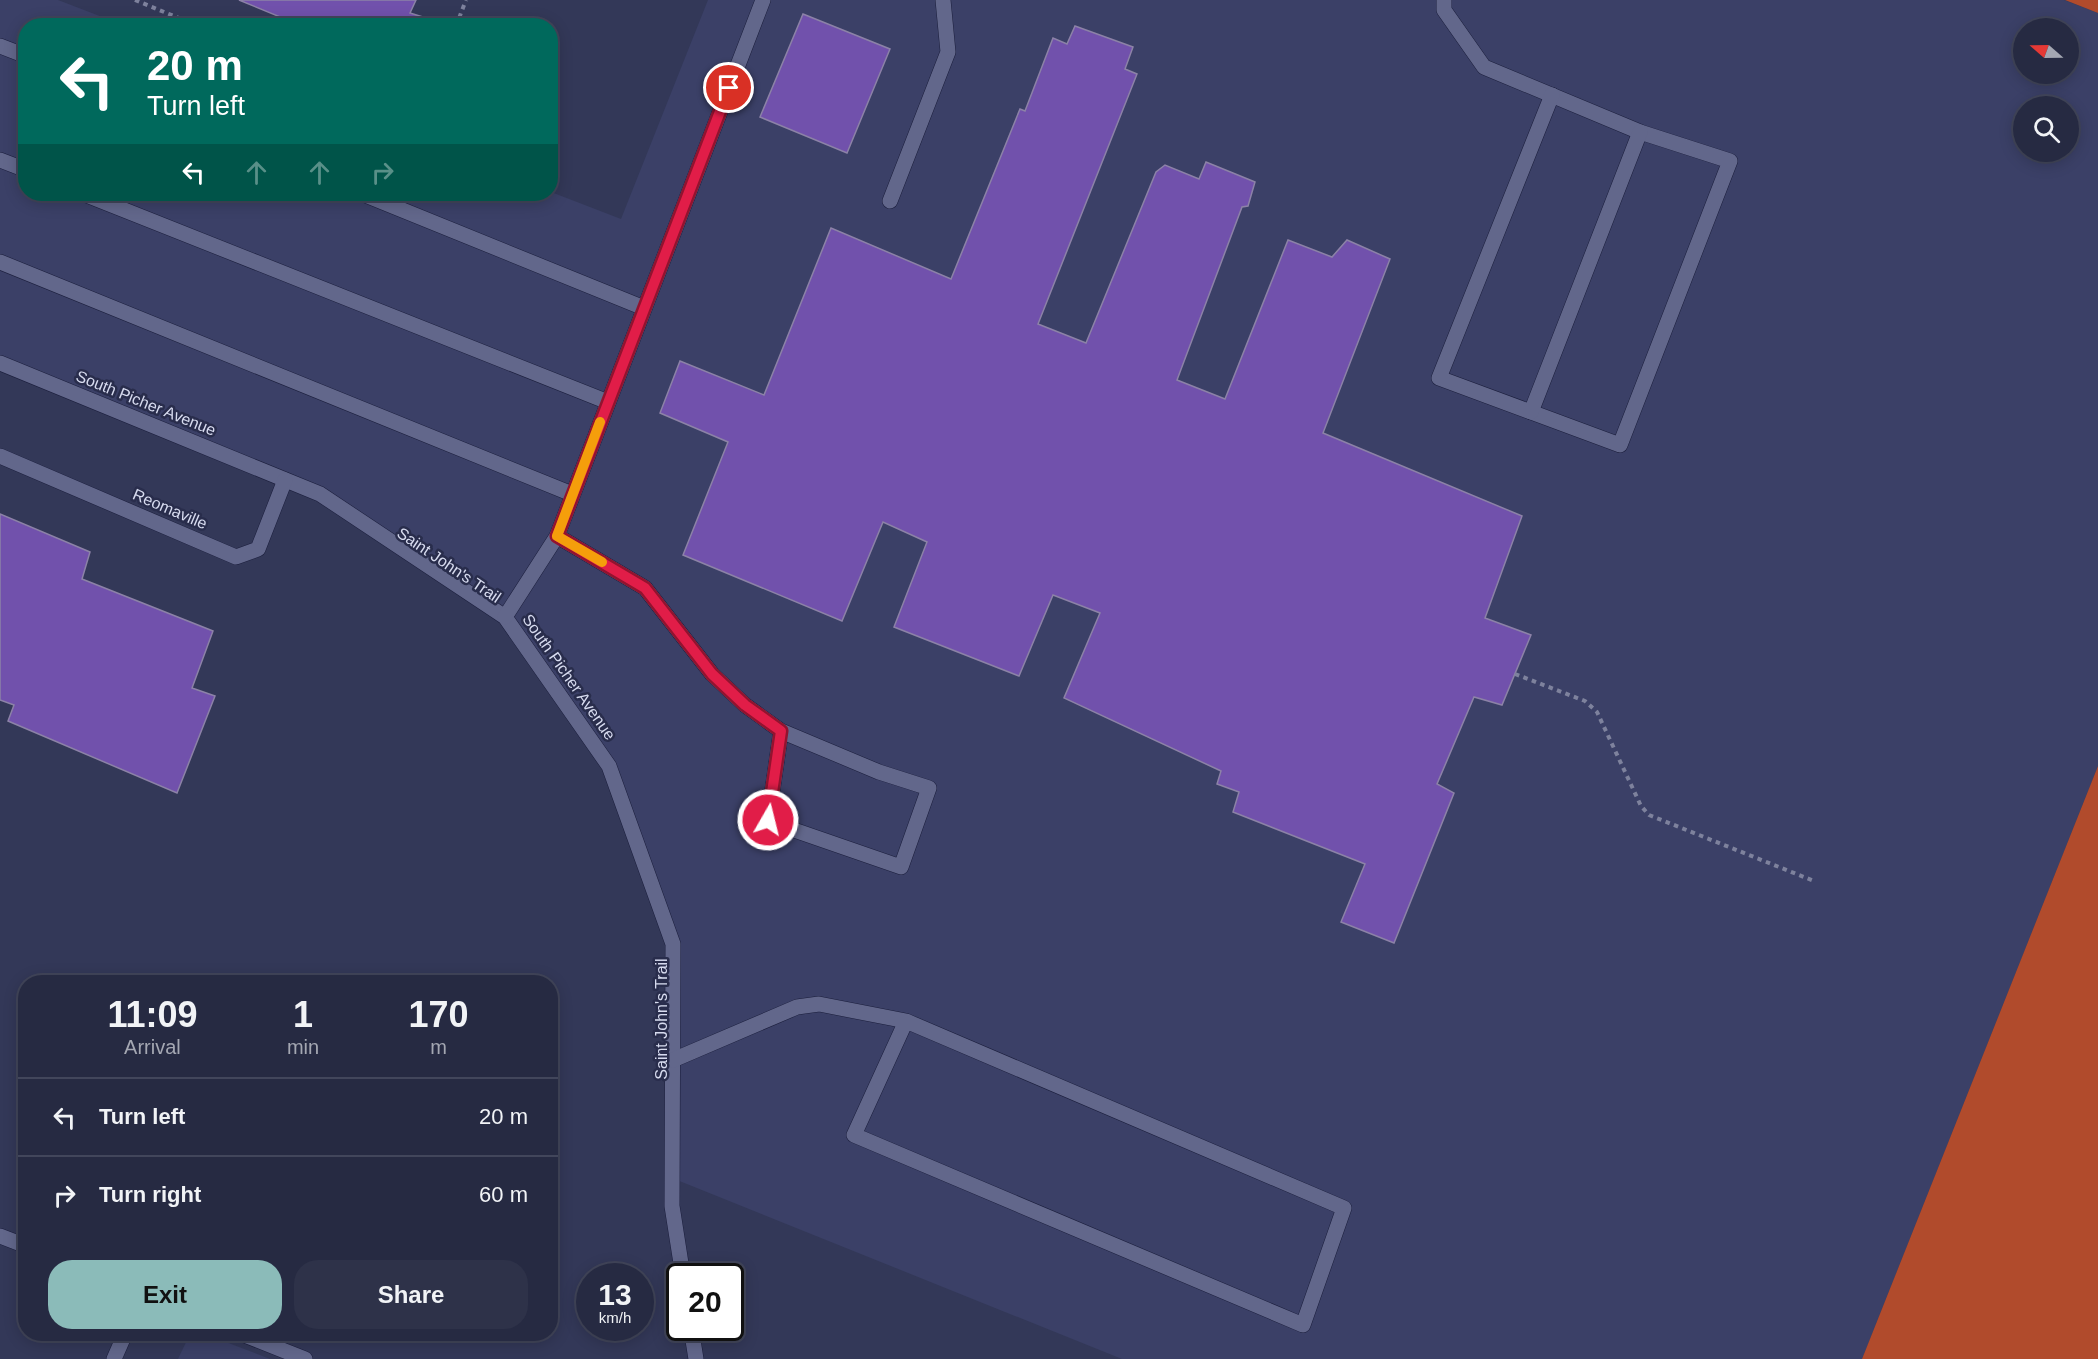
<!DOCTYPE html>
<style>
body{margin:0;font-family:Helvetica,sans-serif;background:#2e3249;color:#f1f3f6;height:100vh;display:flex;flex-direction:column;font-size:22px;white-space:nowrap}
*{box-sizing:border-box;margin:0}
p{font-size:20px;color:#a4a7b2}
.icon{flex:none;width:33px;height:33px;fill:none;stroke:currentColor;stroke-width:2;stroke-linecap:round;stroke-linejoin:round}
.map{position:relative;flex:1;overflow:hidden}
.details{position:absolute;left:18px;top:975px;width:540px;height:366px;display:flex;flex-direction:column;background:#262a42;border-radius:24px;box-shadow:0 3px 15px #0003,0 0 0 2px #42465b}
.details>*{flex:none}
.top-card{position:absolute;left:18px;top:18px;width:540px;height:183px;border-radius:24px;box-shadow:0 3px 15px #0003,0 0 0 2px #42465b;background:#00695c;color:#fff;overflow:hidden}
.needle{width:39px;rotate:290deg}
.tools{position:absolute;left:2013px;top:18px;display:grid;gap:12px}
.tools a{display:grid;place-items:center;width:66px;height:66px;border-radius:50%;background:#262a42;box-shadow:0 3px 15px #0003,0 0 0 2px #42465b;font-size:30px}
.speed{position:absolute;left:576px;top:1263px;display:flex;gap:12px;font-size:30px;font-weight:700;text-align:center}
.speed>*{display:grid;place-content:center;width:78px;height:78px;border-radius:50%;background:#262a42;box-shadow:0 3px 15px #0003,0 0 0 2px #42465b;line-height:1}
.speed small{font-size:15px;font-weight:400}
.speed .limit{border:3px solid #111;border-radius:9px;background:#fff;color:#111}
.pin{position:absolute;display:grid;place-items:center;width:51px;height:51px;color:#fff;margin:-26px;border:3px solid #fff;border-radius:50%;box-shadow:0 2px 6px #0007}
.me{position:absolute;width:66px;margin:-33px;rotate:8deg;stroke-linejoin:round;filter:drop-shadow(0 0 4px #0008)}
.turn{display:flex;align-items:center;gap:21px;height:126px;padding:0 30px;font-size:27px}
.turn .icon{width:78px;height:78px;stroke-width:2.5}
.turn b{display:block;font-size:42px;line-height:51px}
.lanes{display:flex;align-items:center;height:57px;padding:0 30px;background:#0003;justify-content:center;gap:30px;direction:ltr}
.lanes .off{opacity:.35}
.eta{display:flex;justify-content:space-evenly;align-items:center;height:102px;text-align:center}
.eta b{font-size:36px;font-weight:600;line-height:42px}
.cta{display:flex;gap:12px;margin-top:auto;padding:12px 30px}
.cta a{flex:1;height:69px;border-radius:24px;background:#8bbbb9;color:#111;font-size:24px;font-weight:600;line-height:69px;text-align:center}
.cta a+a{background:#2e3249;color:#f1f3f6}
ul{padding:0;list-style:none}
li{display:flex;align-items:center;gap:18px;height:78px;padding:0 30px;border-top:2px solid #42465b}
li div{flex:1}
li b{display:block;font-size:22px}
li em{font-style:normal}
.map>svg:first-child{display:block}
.built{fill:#3b4067;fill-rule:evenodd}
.forest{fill:#b14b2c}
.building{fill:#7151ac;stroke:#8c82a7;stroke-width:1.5}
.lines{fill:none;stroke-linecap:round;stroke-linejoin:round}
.minor-casing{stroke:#1b1e3c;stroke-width:16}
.path{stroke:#7e829d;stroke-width:4;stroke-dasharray:4.5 4.5;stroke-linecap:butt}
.minor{stroke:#62678b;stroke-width:15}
.route-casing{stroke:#92132f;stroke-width:15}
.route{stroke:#e11d48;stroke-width:10}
.slow{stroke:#f59e0b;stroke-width:10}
.labels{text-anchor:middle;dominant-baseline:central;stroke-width:5;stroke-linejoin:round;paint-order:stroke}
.street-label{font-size:16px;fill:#d7dbef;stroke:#292d4c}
</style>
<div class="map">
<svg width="2098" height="1359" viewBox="0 0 2098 1359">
<rect width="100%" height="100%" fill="#333858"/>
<!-- built -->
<g class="built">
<path d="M 0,0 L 58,0 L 123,25 L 26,26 L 26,194 L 550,194 L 551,192 L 621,219 L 708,0 L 2064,0 L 2098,13 L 2098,766 L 1862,1359 L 1122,1359 L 672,1178 L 673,944 L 609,766 L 505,617 L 320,494 L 0,363 ZM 2024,28 L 2068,28 L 2068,74 L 2024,74 ZM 2024,106 L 2068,106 L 2068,152 L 2024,152 Z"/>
<path d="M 190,1334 L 205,1334 L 270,1359 L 178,1359 Z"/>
</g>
<!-- forest -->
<g class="forest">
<path d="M 2065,0 L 2098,0 L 2098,13 Z"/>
<path d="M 2098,766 L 2098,1359 L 1862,1359 Z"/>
</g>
<!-- building -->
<g class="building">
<path d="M 239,0 L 416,0 L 410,13 L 426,18 L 422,26 L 302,26 Z"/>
<path d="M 803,14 L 890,49 L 847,153 L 760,117 Z"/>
<path d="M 1075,26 L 1133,47 L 1125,69 L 1137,74 L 1038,324 L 1086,343 L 1156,172 L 1165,165 L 1199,179 L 1206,162 L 1255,182 L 1248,206 L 1242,207 L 1177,380 L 1225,399 L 1288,240 L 1332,257 L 1347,240 L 1390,259 L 1323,433 L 1522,516 L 1485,618 L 1531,635 L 1502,705 L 1474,697 L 1437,784 L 1454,793 L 1394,943 L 1341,922 L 1365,864 L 1233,812 L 1239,792 L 1217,784 L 1221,771 L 1064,698 L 1100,613 L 1053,595 L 1019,676 L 894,627 L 927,542 L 883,522 L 842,621 L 683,555 L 728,442 L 660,413 L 680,361 L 764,395 L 831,228 L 951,279 L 1020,109 L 1025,111 L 1053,38 L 1067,44 Z"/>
<path d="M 0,514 L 90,552 L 82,579 L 213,631 L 192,688 L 215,696 L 177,793 L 8,721 L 14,705 L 0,700 Z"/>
</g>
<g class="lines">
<defs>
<g id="minor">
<path d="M 1444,0 L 1444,10 L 1484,67 L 1640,132 L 1730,161 L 1620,445 L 1531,412"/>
<path d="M 0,46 L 26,56"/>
<path d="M 1552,95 L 1439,378 L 1531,412 L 1640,132"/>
<path d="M 0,160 L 26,170"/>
<path d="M 84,194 L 608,402"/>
<path d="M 363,194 L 644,308"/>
<path d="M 890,201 L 948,52 L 943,0"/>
<path d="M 0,262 L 572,494"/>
<path d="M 0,363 L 320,494 L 505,617 L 609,766 L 673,944 L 672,1206 L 683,1276"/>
<path d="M 0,456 L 236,557 L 258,549 L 285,480"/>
<path d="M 557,536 L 763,0"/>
<path d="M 505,617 L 557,536 L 645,588 L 712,674 L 745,705 L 781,731 L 879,772 L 929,788 L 901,867 L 768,821 L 781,731"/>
<path d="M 673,1060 L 797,1007 L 819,1004 L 906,1021 L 1344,1208 L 1303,1325 L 854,1135 L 906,1021"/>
<path d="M 0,1236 L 26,1246"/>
<path d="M 691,1328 L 696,1359"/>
<path d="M 242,1334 L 305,1359"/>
<path d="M 114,1359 L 125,1334"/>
</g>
</defs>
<!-- minor casing -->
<use href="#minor" class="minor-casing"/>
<!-- path -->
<g class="path">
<path d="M 135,0 L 198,26"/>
<path d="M 456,26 L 466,0"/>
<path d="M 1515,674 L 1585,701 L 1597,712 L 1641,806 L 1649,815 L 1814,881"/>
</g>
<!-- minor -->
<use href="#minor" class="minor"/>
</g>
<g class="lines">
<defs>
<path id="route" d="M 729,88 L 557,536 L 645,588 L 712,674 L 745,705 L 781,731 L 768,820"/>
</defs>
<!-- route casing -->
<use href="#route" class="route-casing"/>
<!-- route -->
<use href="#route" class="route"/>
<!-- slow -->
<path class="slow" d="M 600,422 L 557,536 L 602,562"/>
</g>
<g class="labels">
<!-- street labels -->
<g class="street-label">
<text transform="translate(146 403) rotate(22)">South Picher Avenue</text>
<text transform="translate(170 509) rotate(23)">Reomaville</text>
<text transform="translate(449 565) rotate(34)">Saint John's Trail</text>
<text transform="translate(569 677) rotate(55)">South Picher Avenue</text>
<text transform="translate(661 1019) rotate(-90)">Saint John's Trail</text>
</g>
</g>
</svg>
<div class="tools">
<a><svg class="needle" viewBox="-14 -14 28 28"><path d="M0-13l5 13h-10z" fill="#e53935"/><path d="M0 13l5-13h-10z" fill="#a4a7b2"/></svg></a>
<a><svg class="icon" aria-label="search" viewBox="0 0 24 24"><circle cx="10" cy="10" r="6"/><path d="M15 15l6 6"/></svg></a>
</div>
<div class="speed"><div>13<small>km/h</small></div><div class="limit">20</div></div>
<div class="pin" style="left:729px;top:88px;background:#d93025"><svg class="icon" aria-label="arrive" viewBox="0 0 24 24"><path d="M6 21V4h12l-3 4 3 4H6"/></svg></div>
<svg class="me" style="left:768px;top:820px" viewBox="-20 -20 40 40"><circle r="17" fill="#e11d48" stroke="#fff" stroke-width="3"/><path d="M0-11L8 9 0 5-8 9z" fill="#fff"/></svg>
<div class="top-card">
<div class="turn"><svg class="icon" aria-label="left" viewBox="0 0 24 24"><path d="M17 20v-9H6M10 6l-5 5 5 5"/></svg><div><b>20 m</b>Turn left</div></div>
<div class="lanes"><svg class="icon" aria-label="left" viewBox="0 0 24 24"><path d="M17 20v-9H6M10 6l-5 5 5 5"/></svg><svg class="icon off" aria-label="ahead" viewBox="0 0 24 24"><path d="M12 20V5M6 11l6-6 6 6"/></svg><svg class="icon off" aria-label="ahead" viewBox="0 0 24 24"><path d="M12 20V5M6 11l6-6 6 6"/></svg><svg class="icon off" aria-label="right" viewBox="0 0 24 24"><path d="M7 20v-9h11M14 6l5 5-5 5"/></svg></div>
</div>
<section class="details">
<div class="eta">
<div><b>11:09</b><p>Arrival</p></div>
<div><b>1</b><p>min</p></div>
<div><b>170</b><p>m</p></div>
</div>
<ul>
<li><svg class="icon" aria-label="left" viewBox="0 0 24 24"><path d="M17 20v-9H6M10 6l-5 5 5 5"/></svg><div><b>Turn left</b></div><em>20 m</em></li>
<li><svg class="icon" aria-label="right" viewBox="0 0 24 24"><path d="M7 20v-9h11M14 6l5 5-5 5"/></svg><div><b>Turn right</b></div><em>60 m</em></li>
</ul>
<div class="cta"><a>Exit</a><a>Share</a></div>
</section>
</div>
